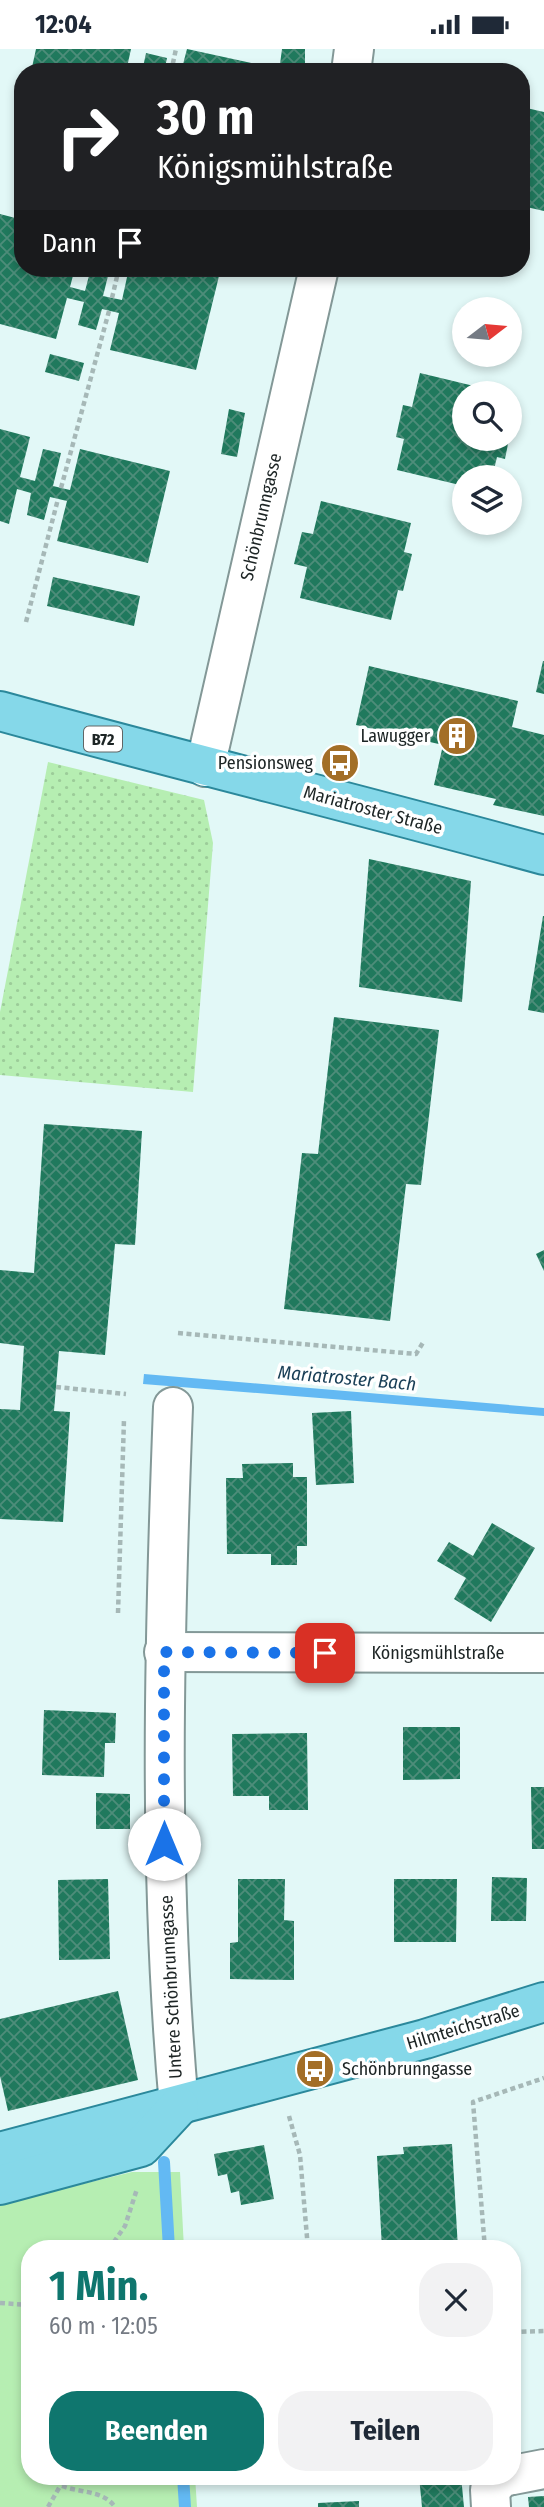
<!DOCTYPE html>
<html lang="de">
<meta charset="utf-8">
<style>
body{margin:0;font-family:"Fira Sans Condensed",sans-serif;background:#f2f2f3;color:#1f2937;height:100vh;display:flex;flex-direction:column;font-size:26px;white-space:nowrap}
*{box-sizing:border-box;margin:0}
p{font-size:23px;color:#747a83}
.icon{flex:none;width:38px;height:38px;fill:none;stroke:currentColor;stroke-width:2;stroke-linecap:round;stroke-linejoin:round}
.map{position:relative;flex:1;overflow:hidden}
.sheet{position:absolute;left:21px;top:2191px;width:500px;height:245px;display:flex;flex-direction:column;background:#fff;border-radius:28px;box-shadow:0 4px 10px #0003}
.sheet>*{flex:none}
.top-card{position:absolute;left:14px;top:14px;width:516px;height:214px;border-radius:28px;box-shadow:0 4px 10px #0003;background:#202124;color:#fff;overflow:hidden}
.needle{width:46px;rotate:74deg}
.controls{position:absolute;left:452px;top:248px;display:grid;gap:14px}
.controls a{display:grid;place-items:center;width:70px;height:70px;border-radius:50%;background:#fff;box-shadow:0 4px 10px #0003;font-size:35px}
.pin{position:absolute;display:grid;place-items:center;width:60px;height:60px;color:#fff;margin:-30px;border-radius:14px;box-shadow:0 4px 10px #0006}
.me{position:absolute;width:77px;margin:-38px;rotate:0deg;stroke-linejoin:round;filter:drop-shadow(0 0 5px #0008)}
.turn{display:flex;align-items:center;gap:24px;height:147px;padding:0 28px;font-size:32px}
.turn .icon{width:91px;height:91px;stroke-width:2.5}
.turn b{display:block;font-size:49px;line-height:60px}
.then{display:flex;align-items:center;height:66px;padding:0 28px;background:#0003;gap:14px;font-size:26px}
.round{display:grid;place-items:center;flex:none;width:74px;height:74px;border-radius:28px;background:#f2f2f3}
.headline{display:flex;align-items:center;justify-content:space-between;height:119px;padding:0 28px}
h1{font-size:42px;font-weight:700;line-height:52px;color:#0f766e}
.action{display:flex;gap:14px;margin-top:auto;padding:14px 28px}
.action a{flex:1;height:80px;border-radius:28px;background:#0f766e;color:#fff;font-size:28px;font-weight:700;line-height:80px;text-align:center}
.action a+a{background:#f2f2f3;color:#1f2937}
.status{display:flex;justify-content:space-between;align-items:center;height:49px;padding:0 35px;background:#fff;direction:ltr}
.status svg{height:19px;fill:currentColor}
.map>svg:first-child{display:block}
.grass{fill:url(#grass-dots)}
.park{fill:#b6eeb2}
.water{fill:#63b9f3}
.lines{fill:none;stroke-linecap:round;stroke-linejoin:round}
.stream{stroke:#63b9f3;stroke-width:12}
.building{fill:url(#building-cross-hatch)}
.minor-casing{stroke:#839897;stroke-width:42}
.major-casing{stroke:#2b889b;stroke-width:42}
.path{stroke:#a6b8b7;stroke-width:4.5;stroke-dasharray:5 3.5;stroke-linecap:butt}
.minor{stroke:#fff;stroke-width:38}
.major{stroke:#85d8e9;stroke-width:38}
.route{stroke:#1a73e8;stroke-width:12;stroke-dasharray:0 21.6}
.labels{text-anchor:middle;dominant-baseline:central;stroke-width:7;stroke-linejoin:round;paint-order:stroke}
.shield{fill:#fff;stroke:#606666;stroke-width:2}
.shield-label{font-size:16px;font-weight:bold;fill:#1c2424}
.street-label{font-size:18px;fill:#1c2424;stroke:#fff}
.poi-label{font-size:18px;fill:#1c2424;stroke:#fff;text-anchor:end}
.water-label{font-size:19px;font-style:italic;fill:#193e56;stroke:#fff}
</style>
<div class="status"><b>12:04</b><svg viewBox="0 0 49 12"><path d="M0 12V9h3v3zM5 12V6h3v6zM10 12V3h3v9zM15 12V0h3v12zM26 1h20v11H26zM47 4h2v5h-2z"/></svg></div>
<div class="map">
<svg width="544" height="2458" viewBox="0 0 544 2458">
<defs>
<pattern id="grass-dots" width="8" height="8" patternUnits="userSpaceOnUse" patternTransform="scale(1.75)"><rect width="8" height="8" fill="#b6eeb2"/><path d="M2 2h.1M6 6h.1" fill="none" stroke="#9ccc99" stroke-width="1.8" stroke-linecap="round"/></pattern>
<pattern id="building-cross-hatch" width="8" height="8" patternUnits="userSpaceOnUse" patternTransform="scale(1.75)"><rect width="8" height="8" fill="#20795d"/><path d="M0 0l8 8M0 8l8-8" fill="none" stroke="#4e8d7a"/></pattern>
</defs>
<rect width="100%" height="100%" fill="#e2f8f7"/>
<!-- grass -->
<path class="grass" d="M 48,713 L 204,751 L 213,794 L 193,1043 L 0,1026 L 0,963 Z"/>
<!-- park -->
<path class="park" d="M 132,2123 L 180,2123 L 184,2200 L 30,2200 L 30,2427 L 195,2427 L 197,2458 L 0,2458 L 0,2155 Z"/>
<!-- water -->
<path class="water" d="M 144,1325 L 544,1359 L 544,1367 L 143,1335 Z"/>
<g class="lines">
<!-- stream -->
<g class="stream">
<path d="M 164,2113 L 169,2200"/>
<path d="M 183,2427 L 185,2458"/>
</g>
</g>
<!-- building -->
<g class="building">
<path d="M 36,0 L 131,0 L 126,23 L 31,23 Z"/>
<path d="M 187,0 L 270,18 L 269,23 L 181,23 Z"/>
<path d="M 282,0 L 305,0 L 305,23 L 279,23 Z"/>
<path d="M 146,4 L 167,9 L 164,23 L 142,23 Z"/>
<path d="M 522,58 L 544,63 L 544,162 L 522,157 Z"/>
<path d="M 0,165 L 23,171 L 23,219 L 75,219 L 70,238 L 85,242 L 91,219 L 110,219 L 103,247 L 122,251 L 129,219 L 200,219 L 220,223 L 196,321 L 110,301 L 119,264 L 102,260 L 96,281 L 78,276 L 84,253 L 67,249 L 56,290 L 0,275 Z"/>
<path d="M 50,305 L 84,314 L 79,332 L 45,323 Z"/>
<path d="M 420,324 L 503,344 L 464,345 L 464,390 L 509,390 L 505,410 L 497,408 L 492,429 L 464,429 L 464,437 L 397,421 L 404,390 L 396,388 L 403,356 L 412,358 Z"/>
<path d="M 229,360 L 245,364 L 237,408 L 221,405 Z"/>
<path d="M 0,380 L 30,388 L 20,428 L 35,432 L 43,400 L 61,404 L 53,437 L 70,441 L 80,400 L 170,422 L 148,514 L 57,492 L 67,452 L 50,448 L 44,471 L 27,466 L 31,444 L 17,440 L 9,475 L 0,472 Z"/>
<path d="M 321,452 L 411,474 L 404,503 L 412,505 L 403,542 L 398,541 L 391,571 L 300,549 L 307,518 L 294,515 L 302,483 L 313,485 Z"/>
<path d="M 53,528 L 140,547 L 134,577 L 47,557 Z"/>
<path d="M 543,612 L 544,612 L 544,645 L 536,643 Z"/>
<path d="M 369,617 L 518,652 L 512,678 L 544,686 L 544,767 L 493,756 L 496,750 L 434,736 L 443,696 L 356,676 Z"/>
<path d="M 369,810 L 471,832 L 462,953 L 359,938 Z"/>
<path d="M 543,867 L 544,867 L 544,964 L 528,961 Z"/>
<path d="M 334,968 L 439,981 L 421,1136 L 406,1135 L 390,1272 L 284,1260 L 302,1104 L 318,1105 Z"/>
<path d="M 44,1075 L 142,1082 L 135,1196 L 115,1195 L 105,1306 L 59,1302 L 54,1362 L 70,1363 L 63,1473 L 0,1470 L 0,1360 L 20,1361 L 24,1297 L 0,1294 L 0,1221 L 34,1224 Z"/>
<path d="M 544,1201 L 544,1222 L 536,1205 Z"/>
<path d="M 351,1362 L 354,1434 L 316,1436 L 312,1364 Z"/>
<path d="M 293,1414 L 293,1428 L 307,1428 L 307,1497 L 297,1497 L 297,1516 L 271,1516 L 271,1505 L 227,1505 L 226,1429 L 243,1429 L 242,1415 Z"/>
<path d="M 492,1474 L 535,1499 L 491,1573 L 454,1550 L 466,1529 L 437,1512 L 449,1493 L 473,1507 Z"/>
<path d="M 44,1661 L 116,1664 L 115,1694 L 105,1694 L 104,1728 L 42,1726 Z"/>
<path d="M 403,1678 L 460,1678 L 460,1730 L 403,1731 Z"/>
<path d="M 307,1684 L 308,1761 L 269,1761 L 269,1747 L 233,1747 L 232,1685 Z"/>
<path d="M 531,1738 L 544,1738 L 544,1800 L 532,1800 Z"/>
<path d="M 96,1744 L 130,1745 L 130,1780 L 96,1780 Z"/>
<path d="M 492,1828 L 527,1829 L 526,1872 L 491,1872 Z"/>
<path d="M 108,1830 L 110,1910 L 59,1911 L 58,1831 Z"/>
<path d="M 238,1830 L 285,1830 L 284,1871 L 294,1872 L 294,1931 L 230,1930 L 230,1894 L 238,1893 Z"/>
<path d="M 394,1830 L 457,1830 L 456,1893 L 394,1893 Z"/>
<path d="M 118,1942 L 138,2031 L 8,2062 L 0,2027 L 0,1970 Z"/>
<path d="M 452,2095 L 458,2200 L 382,2200 L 377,2107 L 404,2105 L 403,2098 Z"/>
<path d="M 264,2096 L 274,2150 L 241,2156 L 239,2142 L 231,2144 L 227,2125 L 218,2127 L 214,2105 Z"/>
<path d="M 419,2427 L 461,2427 L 464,2458 L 422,2458 Z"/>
<path d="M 544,2447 L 544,2458 L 529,2458 L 528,2448 Z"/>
<path d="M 359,2452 L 359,2458 L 318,2458 L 318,2454 Z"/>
</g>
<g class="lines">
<defs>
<g id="minor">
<path d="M 351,23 L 354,0"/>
<path d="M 205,718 L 319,219"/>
<path d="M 173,1358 C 164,1591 158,1824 179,2057"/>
<path d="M 164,1603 L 544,1604"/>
<path d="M 513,2426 L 544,2420"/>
<path d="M 491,2458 L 490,2441 L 501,2429 L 508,2427"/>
</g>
<g id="major">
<path d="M 0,662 C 181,712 363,756 544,806"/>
<path d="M 0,2103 L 425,1990 L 544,1953"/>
<path d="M 0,2136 L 141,2098 L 179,2057"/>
</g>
</defs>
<!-- minor casing -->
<use href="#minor" class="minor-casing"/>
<!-- major casing -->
<use href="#major" class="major-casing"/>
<!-- path -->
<g class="path">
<path d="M 171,23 L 176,0"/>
<path d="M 112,249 L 119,219"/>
<path d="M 61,439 L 109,262"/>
<path d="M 26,573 L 58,450"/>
<path d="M 178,1284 L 416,1305 L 424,1292"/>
<path d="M 56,1338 L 126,1345"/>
<path d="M 118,1564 L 124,1370"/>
<path d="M 289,2067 L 300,2106 L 308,2200"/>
<path d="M 109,2200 L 125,2177 L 137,2140"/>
<path d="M 485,2200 L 473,2053 L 544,2029"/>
<path d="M 0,2254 L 30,2256"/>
<path d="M 513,2283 L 544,2282"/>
<path d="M 62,2437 C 80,2444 103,2441 115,2458"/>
<path d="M 48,2458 L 66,2427"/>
</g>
<!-- minor -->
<use href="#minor" class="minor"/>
<!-- major -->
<use href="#major" class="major"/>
</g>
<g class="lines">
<!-- route -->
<path class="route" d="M 164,1795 L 164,1603 L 325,1604"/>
</g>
<!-- icons -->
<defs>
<symbol id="building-disc" viewBox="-11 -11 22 22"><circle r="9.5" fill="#a36e27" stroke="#fff"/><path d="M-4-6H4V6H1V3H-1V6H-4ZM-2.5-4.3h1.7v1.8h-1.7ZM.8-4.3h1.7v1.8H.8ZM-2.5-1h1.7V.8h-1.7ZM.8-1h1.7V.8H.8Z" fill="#fff"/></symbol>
<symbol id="bus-disc" viewBox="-11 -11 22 22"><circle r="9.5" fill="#a36e27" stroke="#fff"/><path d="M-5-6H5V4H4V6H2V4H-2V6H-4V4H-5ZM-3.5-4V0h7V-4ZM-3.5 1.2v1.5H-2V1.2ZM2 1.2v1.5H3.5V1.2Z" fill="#fff"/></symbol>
</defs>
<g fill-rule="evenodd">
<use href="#building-disc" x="435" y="665" width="44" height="44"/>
<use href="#bus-disc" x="318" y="692" width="44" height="44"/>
<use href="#bus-disc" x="293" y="1998" width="44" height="44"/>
</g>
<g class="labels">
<!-- shield labels -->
<rect class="shield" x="84" y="677.5" width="38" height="25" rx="5"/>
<g class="shield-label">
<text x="103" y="690">B72</text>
</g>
<!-- street labels -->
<g class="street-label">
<text transform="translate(261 468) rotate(-77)">Schönbrunngasse</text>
<text transform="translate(373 761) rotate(15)">Mariatroster Straße</text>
<text x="438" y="1604">Königsmühlstraße</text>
<text transform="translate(171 1938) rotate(-93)">Untere Schönbrunngasse</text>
<text transform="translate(463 1978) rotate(-17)">Hilmteichstraße</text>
</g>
<!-- poi labels -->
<g class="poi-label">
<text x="430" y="687">Lawugger</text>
<text x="313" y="714">Pensionsweg</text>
<text x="342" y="2020" text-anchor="start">Schönbrunngasse</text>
</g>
<!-- water labels -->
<g class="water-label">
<text transform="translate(347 1329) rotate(5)">Mariatroster Bach</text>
</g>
</g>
</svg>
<div class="controls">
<a><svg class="needle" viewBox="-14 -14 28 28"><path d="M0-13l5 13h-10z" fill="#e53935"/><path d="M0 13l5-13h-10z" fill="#747a83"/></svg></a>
<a><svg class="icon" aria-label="search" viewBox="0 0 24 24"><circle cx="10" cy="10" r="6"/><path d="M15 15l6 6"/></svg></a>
<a><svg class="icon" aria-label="layers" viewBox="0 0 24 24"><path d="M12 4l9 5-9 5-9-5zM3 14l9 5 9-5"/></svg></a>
</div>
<div class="pin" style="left:325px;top:1604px;background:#d93025"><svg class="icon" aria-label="arrive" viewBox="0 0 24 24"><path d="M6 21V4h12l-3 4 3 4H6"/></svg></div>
<svg class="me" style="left:164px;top:1795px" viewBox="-20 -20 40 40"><circle r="19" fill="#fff"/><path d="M0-13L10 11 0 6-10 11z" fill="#1a73e8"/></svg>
<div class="top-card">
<div class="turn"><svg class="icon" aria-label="right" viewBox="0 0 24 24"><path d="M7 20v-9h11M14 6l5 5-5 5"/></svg><div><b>30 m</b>Königsmühlstraße</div></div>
<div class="then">Dann<svg class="icon" aria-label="arrive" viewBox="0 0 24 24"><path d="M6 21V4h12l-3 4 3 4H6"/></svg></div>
</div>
<section class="sheet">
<div class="headline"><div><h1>1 Min.</h1><p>60 m · 12:05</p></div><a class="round"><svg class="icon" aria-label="close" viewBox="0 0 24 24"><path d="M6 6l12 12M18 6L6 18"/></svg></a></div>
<div class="action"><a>Beenden</a><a>Teilen</a></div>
</section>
</div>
